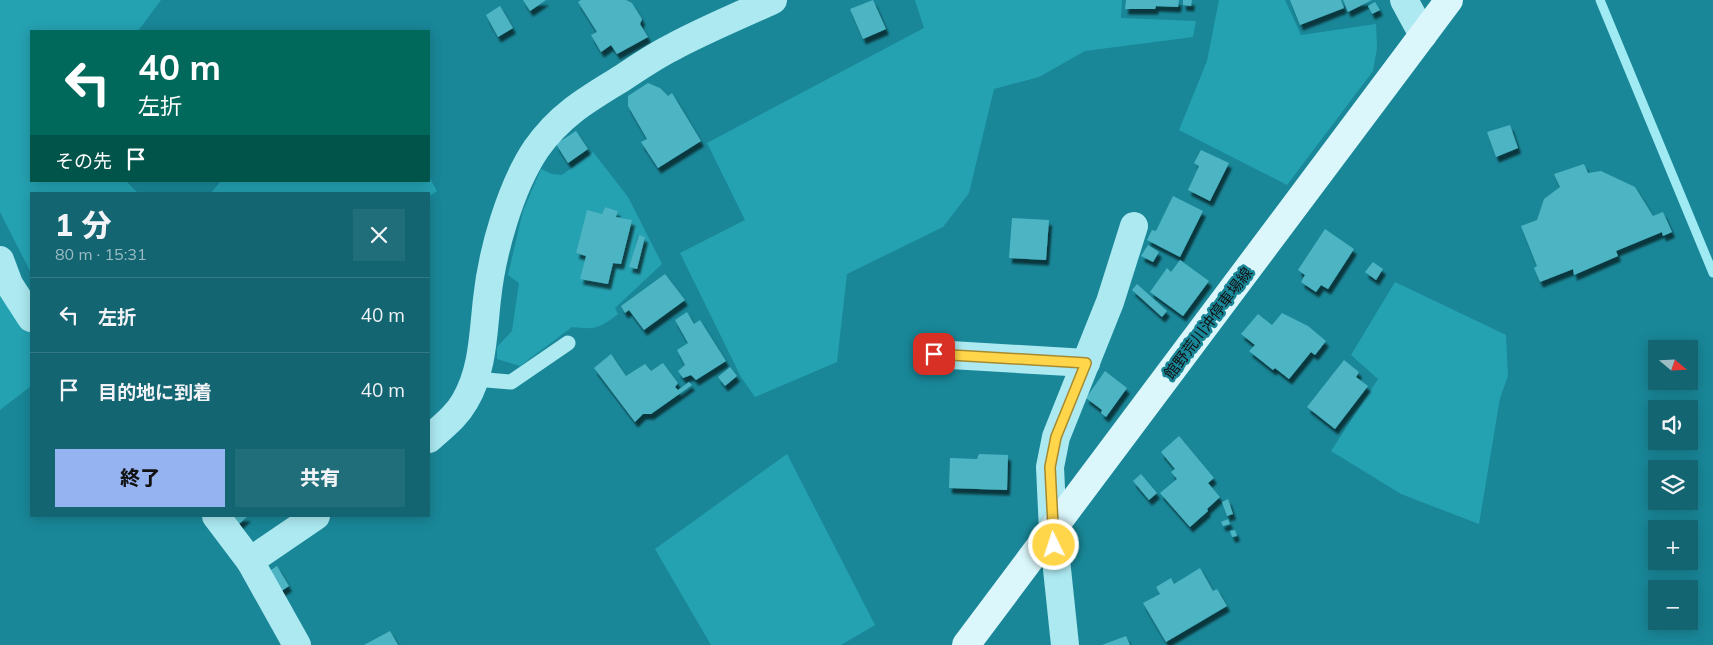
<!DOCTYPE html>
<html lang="ja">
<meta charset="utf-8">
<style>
body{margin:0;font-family:Mulish,"Noto Sans JP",sans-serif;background:#206e7a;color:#f1f3f6;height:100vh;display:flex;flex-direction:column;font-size:19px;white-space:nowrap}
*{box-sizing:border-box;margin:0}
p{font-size:16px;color:#9dbdc4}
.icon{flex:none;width:28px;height:28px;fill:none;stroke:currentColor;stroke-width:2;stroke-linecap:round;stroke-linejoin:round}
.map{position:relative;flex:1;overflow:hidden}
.panel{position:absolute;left:30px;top:192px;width:400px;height:325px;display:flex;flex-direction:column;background:#136572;border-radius:0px;box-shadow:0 2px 12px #0003}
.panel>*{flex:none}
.top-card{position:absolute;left:30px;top:30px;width:400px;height:152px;border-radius:0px;box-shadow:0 2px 12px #0003;background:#00695c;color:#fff;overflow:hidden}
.needle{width:32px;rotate:109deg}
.buttons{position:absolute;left:1648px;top:340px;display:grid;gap:10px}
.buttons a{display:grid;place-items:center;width:50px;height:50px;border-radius:0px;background:#136572;box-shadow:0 2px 12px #0003;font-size:25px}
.pin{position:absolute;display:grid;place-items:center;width:42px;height:42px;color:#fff;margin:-21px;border-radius:10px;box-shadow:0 2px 8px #0006}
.me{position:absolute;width:55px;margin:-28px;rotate:356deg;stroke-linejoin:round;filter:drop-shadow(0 0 4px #0008)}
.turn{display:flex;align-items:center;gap:18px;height:105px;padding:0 25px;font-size:22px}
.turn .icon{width:65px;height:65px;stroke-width:2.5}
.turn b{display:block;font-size:35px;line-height:42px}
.then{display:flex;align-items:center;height:48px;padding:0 25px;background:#0003;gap:10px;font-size:19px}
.round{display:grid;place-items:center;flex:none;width:52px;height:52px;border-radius:0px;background:#206e7a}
.headline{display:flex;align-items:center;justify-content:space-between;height:85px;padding:0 25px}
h1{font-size:30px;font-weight:800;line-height:38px}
.button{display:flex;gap:10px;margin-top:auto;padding:10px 25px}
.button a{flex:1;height:58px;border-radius:0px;background:#95b2f1;color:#111;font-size:20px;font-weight:800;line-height:58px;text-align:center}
.button a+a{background:#206e7a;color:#f1f3f6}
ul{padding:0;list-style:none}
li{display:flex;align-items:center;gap:15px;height:75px;padding:0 25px;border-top:1px solid #327984}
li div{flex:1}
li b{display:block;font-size:19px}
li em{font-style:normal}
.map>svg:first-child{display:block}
.green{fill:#25a2b2;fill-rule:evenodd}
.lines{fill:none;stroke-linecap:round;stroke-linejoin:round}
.stream{stroke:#9feaf3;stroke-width:9}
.building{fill:#4eb4c3;filter:url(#shadow)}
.service{stroke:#ace9f1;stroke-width:15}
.minor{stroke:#ace9f1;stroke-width:28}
.tertiary{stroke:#ace9f1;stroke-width:28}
.secondary{stroke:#dbf7fc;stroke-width:28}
.route-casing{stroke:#a68a30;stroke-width:12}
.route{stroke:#ffd54a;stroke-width:9}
.labels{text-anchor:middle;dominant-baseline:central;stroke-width:5;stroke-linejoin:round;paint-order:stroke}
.street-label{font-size:15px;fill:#111;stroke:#198798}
</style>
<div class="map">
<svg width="1713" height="645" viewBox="0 0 1713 645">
<defs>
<filter id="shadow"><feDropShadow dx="3" dy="5.5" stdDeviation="1" flood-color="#0009"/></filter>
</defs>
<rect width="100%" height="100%" fill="#198798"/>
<!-- green -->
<g class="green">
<path d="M 0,0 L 161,0 L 138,31 L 31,31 L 31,181 L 126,181 L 139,194 L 31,194 L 31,273 L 0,212 Z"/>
<path d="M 915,0 L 1122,0 L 1121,18 L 1196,21 L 1193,37 L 1085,51 L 1039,77 L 994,89 L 969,193 L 943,227 L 847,274 L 837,362 L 755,397 L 741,377 L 680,253 L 745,220 L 707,143 L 924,28 Z"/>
<path d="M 1219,0 L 1285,0 L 1301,35 L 1376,24 L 1377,48 L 1373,71 L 1287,185 L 1179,130 L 1207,61 Z"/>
<path d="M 593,152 L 628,197 L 662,264 L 615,308 L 618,314 C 601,328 594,330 572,327 L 520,366 L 497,359 L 497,347 L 512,331 L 519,283 L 508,275 L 523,211 L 541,169 L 552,174 L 562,175 ZM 605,207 L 618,211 L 616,217 L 631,220 L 621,264 L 613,263 L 608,284 L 581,279 L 586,256 L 576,253 L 587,211 L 602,214 ZM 638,235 L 645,237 L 637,269 L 630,267 Z"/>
<path d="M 429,177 L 437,191 L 429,196 L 429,194 L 210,194 L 221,181 L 429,181 Z"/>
<path d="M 1395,282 L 1506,335 L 1508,376 L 1500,398 L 1479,524 L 1401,494 L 1331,451 L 1378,379 L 1351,355 Z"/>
<path d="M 0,291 L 31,334 L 31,386 L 0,410 Z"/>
<path d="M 787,454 L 875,625 L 841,645 L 711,645 L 655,549 Z"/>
</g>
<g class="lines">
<!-- stream -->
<path class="stream" d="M 1600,0 L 1713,273"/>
</g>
<!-- building -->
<g class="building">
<path d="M 523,0 L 546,0 L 530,11 Z"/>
<path d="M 581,0 L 626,0 L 632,3 L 642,19 L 640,24 L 648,37 L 617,54 L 611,45 L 601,52 L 591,35 L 597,32 L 578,2 Z"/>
<path d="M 873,0 L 886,29 L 863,39 L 850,9 Z"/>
<path d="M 1126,0 L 1179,0 L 1178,7 L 1156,6 L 1155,9 L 1125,9 Z"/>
<path d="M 1183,0 L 1192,0 L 1191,6 L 1183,5 Z"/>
<path d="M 1290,0 L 1341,0 L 1344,8 L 1300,25 Z"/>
<path d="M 1343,0 L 1372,0 L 1348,12 Z"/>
<path d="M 1375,2 L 1380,10 L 1372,14 L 1368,6 Z"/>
<path d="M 500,6 L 513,28 L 498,37 L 486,15 Z"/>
<path d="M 648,83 L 660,88 L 668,96 L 672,93 L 701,141 L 658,168 L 641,142 L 647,139 L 628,106 L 628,96 Z"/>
<path d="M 1510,125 L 1518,148 L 1496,157 L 1487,132 Z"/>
<path d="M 576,131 L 588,149 L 568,163 L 556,144 Z"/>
<path d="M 1201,150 L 1229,163 L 1210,201 L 1188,190 L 1199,166 L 1194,163 Z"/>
<path d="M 1584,164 L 1588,173 L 1601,171 L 1635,187 L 1653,216 L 1663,212 L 1672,232 L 1663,236 L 1662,232 L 1616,251 L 1618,256 L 1574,275 L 1573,269 L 1540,282 L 1534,268 L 1537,266 L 1521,226 L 1537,220 L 1544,199 L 1560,187 L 1554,174 Z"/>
<path d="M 1173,196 L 1203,211 L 1180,257 L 1147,240 L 1152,230 L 1156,231 Z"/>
<path d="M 605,207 L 618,211 L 616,217 L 632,220 L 621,264 L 613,263 L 608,284 L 580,279 L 586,256 L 576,253 L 587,210 L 602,214 Z"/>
<path d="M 1012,218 L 1049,220 L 1046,260 L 1009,258 Z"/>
<path d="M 1325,229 L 1354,249 L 1328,289 L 1321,285 L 1316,292 L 1301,282 L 1305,275 L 1298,270 Z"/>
<path d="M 639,235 L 645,237 L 637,269 L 629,267 Z"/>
<path d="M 1148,245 L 1159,252 L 1153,262 L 1141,256 Z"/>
<path d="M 1180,260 L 1209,281 L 1183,316 L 1150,292 L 1167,268 L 1171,272 Z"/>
<path d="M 1373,262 L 1383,269 L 1376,280 L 1365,272 Z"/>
<path d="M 665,274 L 685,300 L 644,330 L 629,310 L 625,313 L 621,306 Z"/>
<path d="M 1137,284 L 1167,311 L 1162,317 L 1132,290 Z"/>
<path d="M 687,312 L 694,324 L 700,320 L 726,361 L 696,380 L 691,375 L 683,378 L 678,371 L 685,365 L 677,350 L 688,343 L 675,320 Z"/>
<path d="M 1282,313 L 1308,326 L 1326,341 L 1315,355 L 1311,352 L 1289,379 L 1275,368 L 1273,370 L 1249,351 L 1255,345 L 1241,334 L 1258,314 L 1272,325 Z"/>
<path d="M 611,354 L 626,376 L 645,364 L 651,371 L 663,363 L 678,383 L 675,387 L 678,390 L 689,382 L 692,385 L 651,414 L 643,414 L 635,422 L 594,368 Z"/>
<path d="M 1344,360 L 1359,372 L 1356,377 L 1368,386 L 1335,429 L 1307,407 Z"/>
<path d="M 730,367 L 737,376 L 725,386 L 718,377 Z"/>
<path d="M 1105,371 L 1127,388 L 1106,417 L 1101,413 L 1102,410 L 1086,398 Z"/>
<path d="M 1179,436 L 1214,478 L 1208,483 L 1220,497 L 1207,509 L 1208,511 L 1190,527 L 1160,493 L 1177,479 L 1171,472 L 1175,469 L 1161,452 Z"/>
<path d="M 979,454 L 1008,455 L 1007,490 L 949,488 L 950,458 L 977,459 Z"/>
<path d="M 1141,474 L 1157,493 L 1149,500 L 1133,481 Z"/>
<path d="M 1228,499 L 1233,514 L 1227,516 L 1222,502 Z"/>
<path d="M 232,516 L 248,516 L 239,524 Z"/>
<path d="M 1228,519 L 1230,524 L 1223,526 L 1221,522 Z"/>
<path d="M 1235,530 L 1237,536 L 1232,537 L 1230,531 Z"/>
<path d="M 277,566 L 289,586 L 280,592 L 268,572 Z"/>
<path d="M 1200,568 L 1213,591 L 1217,589 L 1227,606 L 1166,642 L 1143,603 L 1160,594 L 1156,587 L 1171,578 L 1174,584 Z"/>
<path d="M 390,631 L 398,645 L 364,645 Z"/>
<path d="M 1126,636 L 1130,645 L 1102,645 Z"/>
</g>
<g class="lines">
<!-- service -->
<path class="service" d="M 475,379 L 511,382 L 568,343"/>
<!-- minor -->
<g class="minor">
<path d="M 0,260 L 9,284 L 31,318"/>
<path d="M 934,354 L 1086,363"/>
<path d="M 429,439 C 442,427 456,417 465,401 C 483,370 483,334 487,299 C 492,252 510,188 536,149 C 559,116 586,100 619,80 C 636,69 653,57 671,48 C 704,30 739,16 773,0"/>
<path d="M 216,516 L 250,561 L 297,645"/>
<path d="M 250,561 L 316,516"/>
<path d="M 1065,645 L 1053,531 L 1050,467 L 1056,437 L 1110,302 L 1134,226"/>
</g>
<!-- tertiary -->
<path class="tertiary" d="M 1404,0 L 1423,35"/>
<!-- secondary -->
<path class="secondary" d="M 966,645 L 1449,0"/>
</g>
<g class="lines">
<defs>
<path id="route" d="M 934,354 L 1086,363 L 1056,437 L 1050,467 L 1054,545"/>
</defs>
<!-- route casing -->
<use href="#route" class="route-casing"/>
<!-- route -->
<use href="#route" class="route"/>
</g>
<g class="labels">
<!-- street labels -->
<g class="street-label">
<text transform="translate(1208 323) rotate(-53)">館野荒川沖停車場線</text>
</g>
</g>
</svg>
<div class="buttons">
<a><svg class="needle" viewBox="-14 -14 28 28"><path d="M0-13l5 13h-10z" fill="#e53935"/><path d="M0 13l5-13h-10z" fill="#9dbdc4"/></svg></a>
<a><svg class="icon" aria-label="sound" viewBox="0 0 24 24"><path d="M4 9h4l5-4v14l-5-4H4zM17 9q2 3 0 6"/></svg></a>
<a><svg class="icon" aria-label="layers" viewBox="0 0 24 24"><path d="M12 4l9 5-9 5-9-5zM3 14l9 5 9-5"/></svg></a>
<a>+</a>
<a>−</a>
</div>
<div class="pin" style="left:934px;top:354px;background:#d93025"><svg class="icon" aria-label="arrive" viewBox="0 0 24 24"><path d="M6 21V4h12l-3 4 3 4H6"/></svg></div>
<svg class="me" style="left:1054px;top:545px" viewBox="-20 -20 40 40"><circle r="17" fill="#ffd54a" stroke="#fff" stroke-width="3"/><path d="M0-11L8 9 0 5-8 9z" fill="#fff"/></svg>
<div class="top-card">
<div class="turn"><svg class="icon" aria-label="left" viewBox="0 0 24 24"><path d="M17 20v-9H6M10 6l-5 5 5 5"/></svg><div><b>40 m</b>左折</div></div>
<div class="then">その先<svg class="icon" aria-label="arrive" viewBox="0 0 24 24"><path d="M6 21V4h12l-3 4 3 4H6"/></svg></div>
</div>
<section class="panel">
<div class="headline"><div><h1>1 分</h1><p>80 m · 15:31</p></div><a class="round"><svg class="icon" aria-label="close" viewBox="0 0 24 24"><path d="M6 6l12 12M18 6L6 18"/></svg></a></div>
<ul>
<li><svg class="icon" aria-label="left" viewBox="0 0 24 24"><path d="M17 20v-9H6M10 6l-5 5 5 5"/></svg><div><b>左折</b></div><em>40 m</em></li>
<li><svg class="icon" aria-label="arrive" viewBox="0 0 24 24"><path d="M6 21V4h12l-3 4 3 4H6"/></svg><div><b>目的地に到着</b></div><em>40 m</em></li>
</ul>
<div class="button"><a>終了</a><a>共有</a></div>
</section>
</div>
